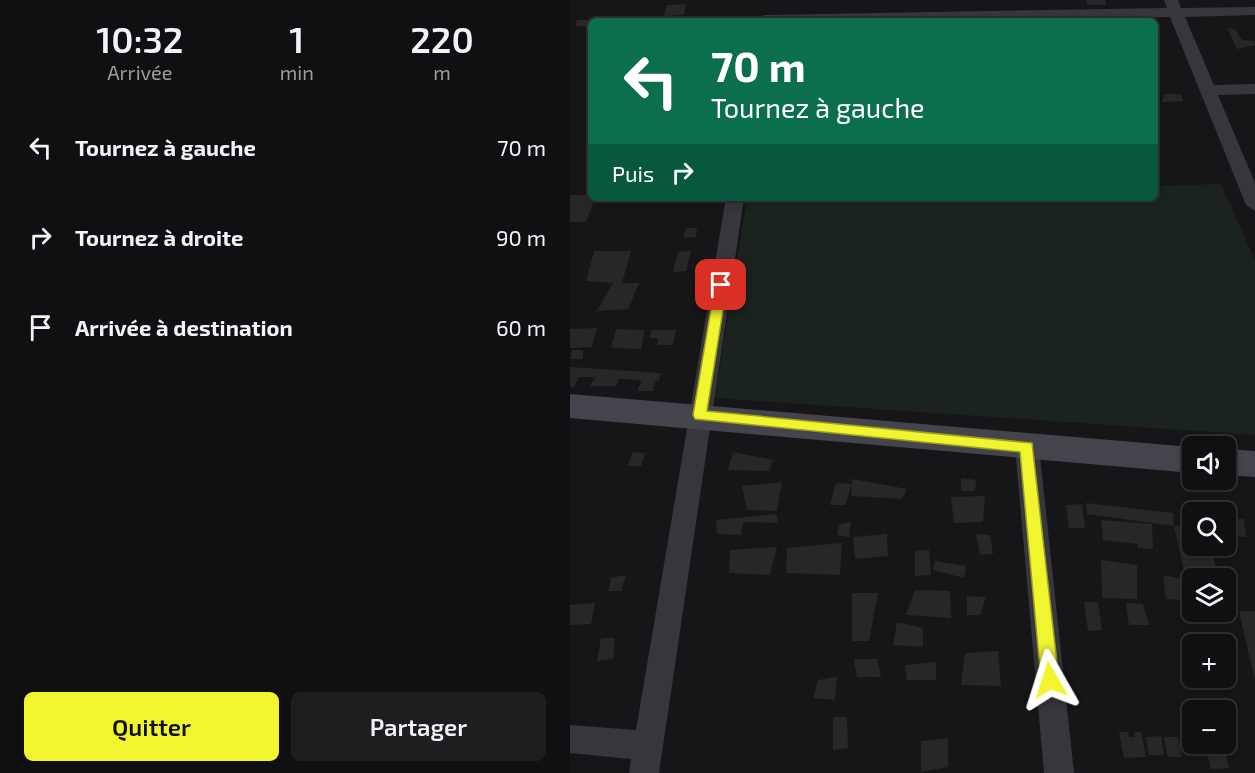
<!DOCTYPE html>
<html lang="fr">
<meta charset="utf-8">
<style>
body{margin:0;font-family:"Exo 2",sans-serif;background:#1e1e20;color:#f1f3f6;height:100vh;display:flex;flex-direction:column;font-size:22px;white-space:nowrap}
*{box-sizing:border-box;margin:0}
p{font-size:20px;color:#9c9d9f}
.icon{flex:none;width:33px;height:33px;fill:none;stroke:currentColor;stroke-width:2;stroke-linecap:round;stroke-linejoin:round}
.map{position:relative;flex:1;overflow:hidden}
.drawer{display:flex;flex-direction:column;background:#101012;width:570px}
.drawer>*{flex:none}
.hud{position:absolute;left:18px;top:18px;width:570px;height:183px;border-radius:9px;box-shadow:0 3px 9px #0003,0 0 0 2px #303032;background:#0b6e4f;color:#fff;overflow:hidden}
.controls{position:absolute;left:612px;top:436px;display:grid;gap:12px}
.controls a{display:grid;place-items:center;width:54px;height:54px;border-radius:9px;background:#101012;box-shadow:0 3px 9px #0003,0 0 0 2px #303032;font-size:30px}
.pin{position:absolute;display:grid;place-items:center;width:51px;height:51px;color:#fff;margin:-26px;border-radius:12px;box-shadow:0 3px 9px #0006}
.me{position:absolute;width:66px;margin:-33px;rotate:354deg;stroke-linejoin:round;filter:drop-shadow(0 0 4px #0008)}
.turn{display:flex;align-items:center;gap:21px;height:126px;padding:0 24px;font-size:27px}
.turn .icon{width:78px;height:78px;stroke-width:2.5}
.turn b{display:block;font-size:42px;line-height:51px}
.then{display:flex;align-items:center;height:57px;padding:0 24px;background:#0003;gap:12px;font-size:22px}
.eta{display:flex;justify-content:space-evenly;align-items:center;height:102px;text-align:center}
.eta b{font-size:36px;font-weight:600;line-height:42px}
.button{display:flex;gap:12px;margin-top:auto;padding:12px 24px}
.button a{flex:1;height:69px;border-radius:9px;background:#f1f530;color:#111;font-size:24px;font-weight:600;line-height:69px;text-align:center}
.button a+a{background:#1e1e20;color:#f1f3f6}
ul{padding:0;list-style:none}
li{display:flex;align-items:center;gap:18px;height:90px;padding:0 24px}
li div{flex:1}
li b{display:block;font-size:22px}
li em{font-style:normal}
main{display:flex;flex:1;min-height:0}
.map>svg:first-child{display:block}
.green{fill:#1b231f}
.building{fill:#272629}
.lines{fill:none;stroke-linecap:round;stroke-linejoin:round}
.minor{fill:#38363d;fill-rule:evenodd}
.secondary{fill:#45444d;fill-rule:evenodd}
.route{fill:#f1f530;stroke:#9d9f1f;stroke-width:1.5}
</style>
<main>
<section class="drawer">
<div class="eta">
<div><b>10:32</b><p>Arrivée</p></div>
<div><b>1</b><p>min</p></div>
<div><b>220</b><p>m</p></div>
</div>
<ul>
<li><svg class="icon" aria-label="left" viewBox="0 0 24 24"><path d="M17 20v-9H6M10 6l-5 5 5 5"/></svg><div><b>Tournez à gauche</b></div><em>70 m</em></li>
<li><svg class="icon" aria-label="right" viewBox="0 0 24 24"><path d="M7 20v-9h11M14 6l5 5-5 5"/></svg><div><b>Tournez à droite</b></div><em>90 m</em></li>
<li><svg class="icon" aria-label="arrive" viewBox="0 0 24 24"><path d="M6 21V4h12l-3 4 3 4H6"/></svg><div><b>Arrivée à destination</b></div><em>60 m</em></li>
</ul>
<div class="button"><a>Quitter</a><a>Partager</a></div>
</section>
<div class="map">
<svg width="685" height="773" viewBox="0 0 685 773">
<rect width="100%" height="100%" fill="#161618"/>
<!-- green -->
<path class="green" d="M 651,184 L 685,260 L 685,435 L 145,398 L 177,198 L 585,198 L 585,186 Z"/>
<!-- building -->
<g class="building">
<path d="M 517,0 L 535,0 L 536,5 L 517,5 Z"/>
<path d="M 116,4 L 114,15 L 94,16 L 97,5 Z"/>
<path d="M 7,20 L 21,20 L 21,26 L 6,26 Z"/>
<path d="M 657,28 L 665,29 L 672,40 L 684,41 L 685,45 L 667,49 Z"/>
<path d="M 594,94 L 611,94 L 613,101 L 592,102 Z"/>
<path d="M 0,195 L 21,195 L 21,198 L 25,198 L 16,222 L 0,222 Z"/>
<path d="M 116,228 L 127,228 L 126,237 L 113,238 Z"/>
<path d="M 24,251 L 61,251 L 52,283 L 69,283 L 58,309 L 27,311 L 43,283 L 16,281 Z"/>
<path d="M 121,251 L 116,271 L 103,272 L 108,252 Z"/>
<path d="M 27,328 L 22,347 L 0,348 L 0,329 Z"/>
<path d="M 46,329 L 75,330 L 71,349 L 41,348 Z"/>
<path d="M 81,330 L 106,330 L 103,345 L 87,345 L 88,338 L 80,338 Z"/>
<path d="M 2,350 L 13,350 L 13,359 L 0,359 Z"/>
<path d="M 0,367 L 91,373 L 89,381 L 85,381 L 83,391 L 67,391 L 72,380 L 49,379 L 46,386 L 20,386 L 25,377 L 9,377 L 4,387 L 0,387 Z"/>
<path d="M 63,452 L 75,453 L 71,466 L 57,466 Z"/>
<path d="M 163,452 L 203,460 L 199,471 L 158,470 Z"/>
<path d="M 391,478 L 406,480 L 405,491 L 391,491 Z"/>
<path d="M 282,479 L 337,489 L 332,499 L 281,496 L 282,484 L 275,505 L 260,505 L 266,483 L 282,484 Z"/>
<path d="M 212,482 L 207,511 L 177,510 L 172,486 Z"/>
<path d="M 415,496 L 413,522 L 384,523 L 381,497 Z"/>
<path d="M 516,503 L 603,513 L 604,526 L 517,514 Z"/>
<path d="M 512,504 L 515,528 L 499,528 L 496,505 Z"/>
<path d="M 206,514 L 208,523 L 173,522 L 171,535 L 147,534 L 146,520 Z"/>
<path d="M 656,518 L 674,519 L 676,537 L 656,536 Z"/>
<path d="M 531,520 L 582,524 L 583,549 L 568,548 L 567,544 L 533,540 Z"/>
<path d="M 281,521 L 279,537 L 267,535 L 269,525 Z"/>
<path d="M 604,526 L 622,526 L 622,546 L 640,546 L 649,577 L 616,580 L 621,601 L 596,599 L 593,575 L 616,580 Z"/>
<path d="M 317,534 L 318,556 L 285,559 L 283,537 Z"/>
<path d="M 406,534 L 420,535 L 423,554 L 410,555 Z"/>
<path d="M 272,543 L 270,575 L 216,573 L 217,548 Z"/>
<path d="M 207,547 L 200,575 L 159,573 L 160,550 Z"/>
<path d="M 359,550 L 361,575 L 345,576 L 345,551 Z"/>
<path d="M 531,560 L 567,565 L 567,599 L 532,598 Z"/>
<path d="M 365,561 L 396,566 L 394,578 L 363,570 Z"/>
<path d="M 56,575 L 51,591 L 38,591 L 41,578 Z"/>
<path d="M 345,590 L 380,591 L 381,618 L 336,615 Z"/>
<path d="M 282,593 L 308,593 L 299,641 L 282,641 Z"/>
<path d="M 397,596 L 416,597 L 410,615 L 397,615 Z"/>
<path d="M 514,602 L 528,602 L 532,630 L 518,631 Z"/>
<path d="M 25,603 L 21,624 L 0,625 L 0,605 Z"/>
<path d="M 556,603 L 573,604 L 579,625 L 559,625 Z"/>
<path d="M 669,611 L 685,611 L 685,677 L 684,677 Z"/>
<path d="M 327,622 L 353,628 L 353,647 L 323,645 Z"/>
<path d="M 31,638 L 45,638 L 43,659 L 27,661 Z"/>
<path d="M 428,651 L 431,686 L 391,685 L 395,653 Z"/>
<path d="M 284,659 L 307,659 L 311,677 L 287,677 Z"/>
<path d="M 366,662 L 366,680 L 337,680 L 335,665 Z"/>
<path d="M 267,677 L 265,700 L 243,698 L 248,680 Z"/>
<path d="M 263,717 L 277,717 L 278,748 L 263,750 Z"/>
<path d="M 549,732 L 558,732 L 559,737 L 565,737 L 564,732 L 571,732 L 576,757 L 554,758 Z"/>
<path d="M 591,736 L 594,755 L 579,755 L 576,737 Z"/>
<path d="M 594,737 L 608,737 L 612,757 L 598,757 Z"/>
<path d="M 378,738 L 378,767 L 351,772 L 351,741 Z"/>
<path d="M 635,744 L 653,744 L 659,768 L 641,769 Z"/>
</g>
<g class="lines">
<!-- minor -->
<g class="minor">
<path d="M 594,0 L 608,0 L 611,8 L 685,7 L 685,15 L 615,17 L 644,85 L 685,84 L 685,94 L 648,95 L 685,183 L 685,211 L 676,205 L 600,17 L 344,21 L 187,19 L 194,15 L 597,8 Z"/>
<path d="M 156,198 L 174,198 L 89,773 L 59,773 L 61,759 L 0,753 L 0,725 L 66,730 Z"/>
<path d="M 457,438 L 465,441 L 469,447 L 504,773 L 474,773 L 445,447 L 449,441 Z"/>
</g>
<!-- secondary -->
<g class="secondary">
<path d="M 0,394 L 622,447 L 622,473 L 0,418 Z"/>
<path d="M 656,449 L 685,451 L 685,477 L 656,475 Z"/>
</g>
</g>
<!-- route -->
<path class="route" d="M 151,281 L 157,285 L 137,411 L 462,443 L 489,680 L 486,686 L 480,688 L 474,686 L 471,680 L 450,452 L 125,419 L 123,415 L 145,285 Z"/>
</svg>
<div class="controls">
<a><svg class="icon" aria-label="sound" viewBox="0 0 24 24"><path d="M4 9h4l5-4v14l-5-4H4zM17 9q2 3 0 6"/></svg></a>
<a><svg class="icon" aria-label="search" viewBox="0 0 24 24"><circle cx="10" cy="10" r="6"/><path d="M15 15l6 6"/></svg></a>
<a><svg class="icon" aria-label="layers" viewBox="0 0 24 24"><path d="M12 4l9 5-9 5-9-5zM3 14l9 5 9-5"/></svg></a>
<a>+</a>
<a>−</a>
</div>
<div class="pin" style="left:151px;top:285px;background:#d93025"><svg class="icon" aria-label="arrive" viewBox="0 0 24 24"><path d="M6 21V4h12l-3 4 3 4H6"/></svg></div>
<svg class="me" style="left:480px;top:680px" viewBox="-20 -20 40 40"><path d="M0-17L14 15 0 8-14 15z" fill="#f1f530" stroke="#fff" stroke-width="4"/></svg>
<div class="hud">
<div class="turn"><svg class="icon" aria-label="left" viewBox="0 0 24 24"><path d="M17 20v-9H6M10 6l-5 5 5 5"/></svg><div><b>70 m</b>Tournez à gauche</div></div>
<div class="then">Puis<svg class="icon" aria-label="right" viewBox="0 0 24 24"><path d="M7 20v-9h11M14 6l5 5-5 5"/></svg></div>
</div>
</div>
</main>
